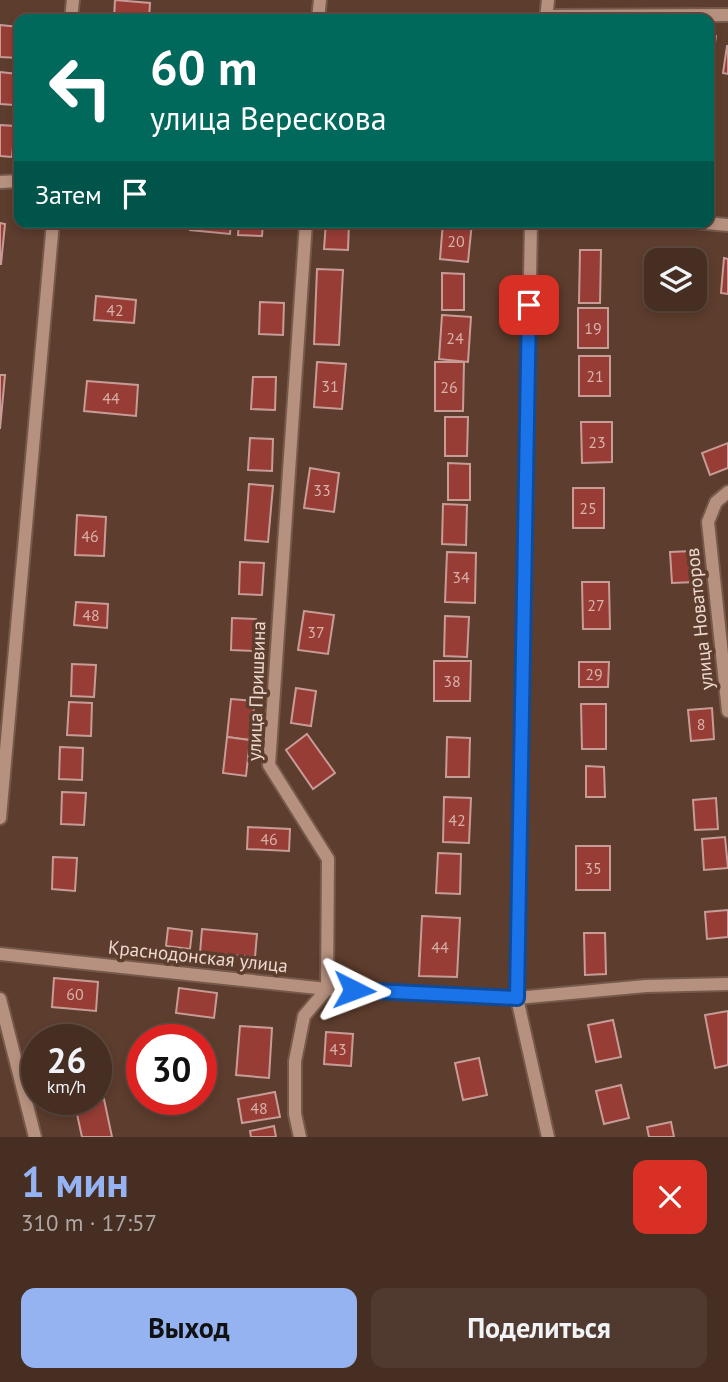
<!DOCTYPE html>
<html lang="ru">
<meta charset="utf-8">
<style>
body{margin:0;font-family:"PT Sans",sans-serif;background:#503a2f;color:#f1f3f6;height:100vh;display:flex;flex-direction:column;font-size:26px;white-space:nowrap}
*{box-sizing:border-box;margin:0}
p{font-size:23px;color:#b0a8a5}
.icon{flex:none;width:38px;height:38px;fill:none;stroke:currentColor;stroke-width:2;stroke-linecap:round;stroke-linejoin:round}
.map{position:relative;height:1137px;overflow:hidden}
.sheet{display:flex;flex-direction:column;background:#462e22;flex:1}
.sheet>*{flex:none}
.banner{position:absolute;left:14px;top:14px;width:700px;height:214px;border-radius:14px;box-shadow:0 4px 10px #0003,0 0 0 2px #5e4a40;background:#00695c;color:#fff;overflow:hidden}
.fabs{position:absolute;left:644px;top:248px;display:grid;gap:14px}
.fabs a{display:grid;place-items:center;width:63px;height:63px;border-radius:14px;background:#462e22;box-shadow:0 4px 10px #0003,0 0 0 2px #5e4a40;font-size:35px}
.speed{position:absolute;left:21px;top:1024px;display:flex;gap:14px;font-size:35px;font-weight:700;text-align:center}
.speed>*{display:grid;place-content:center;width:91px;height:91px;border-radius:50%;background:#462e22;box-shadow:0 4px 10px #0003,0 0 0 2px #5e4a40;line-height:1}
.speed small{font-size:18px;font-weight:400}
.speed .limit{border:10px solid #d22;background:#fff;color:#111}
.pin{position:absolute;display:grid;place-items:center;width:60px;height:60px;color:#fff;margin:-30px;border-radius:14px;box-shadow:0 4px 10px #0006}
.me{position:absolute;width:77px;margin:-38px;rotate:93deg;stroke-linejoin:round;filter:drop-shadow(0 0 5px #0008)}
.turn{display:flex;align-items:center;gap:24px;height:147px;padding:0 21px;font-size:32px}
.turn .icon{width:91px;height:91px;stroke-width:2.5}
.turn b{display:block;font-size:49px;line-height:60px}
.then{display:flex;align-items:center;height:66px;padding:0 21px;background:#0003;gap:14px;font-size:26px}
.round{display:grid;place-items:center;flex:none;width:74px;height:74px;border-radius:14px;background:#503a2f}
.summary{display:flex;align-items:center;justify-content:space-between;height:119px;padding:0 21px}
h1{font-size:42px;font-weight:700;line-height:52px;color:#95b2f1}
.cta{display:flex;gap:14px;margin-top:auto;padding:14px 21px}
.cta a{flex:1;height:80px;border-radius:14px;background:#95b2f1;color:#111;font-size:28px;font-weight:700;line-height:80px;text-align:center}
.cta a+a{background:#503a2f;color:#f1f3f6}
.map>svg:first-child{display:block}
.building{fill:#973d36;stroke:#c79c97;stroke-width:2}
.lines{fill:none;stroke-linecap:round;stroke-linejoin:round}
.minor-casing{stroke:#755a4c;stroke-width:16}
.minor{stroke:#b7917f;stroke-width:12}
.route-casing{stroke:#114b97;stroke-width:18}
.route{stroke:#1a73e8;stroke-width:12}
.labels{text-anchor:middle;dominant-baseline:central;stroke-width:7;stroke-linejoin:round;paint-order:stroke}
.number-label{font-size:16px;fill:#d8b2a9}
.street-label{font-size:19px;fill:#edd9cf;stroke:#5d3d2d}
</style>
<div class="map">
<svg width="728" height="1137" viewBox="0 0 728 1137">
<rect width="100%" height="100%" fill="#5d3d2d"/>
<!-- building -->
<g class="building">
<path d="M 115,0 L 150,3 L 149,19 L 114,19 Z"/>
<path d="M 0,25 L 19,27 L 19,58 L 0,57 Z"/>
<path d="M 709,35 L 716,36 L 712,63 L 709,63 Z"/>
<path d="M 727,46 L 728,46 L 728,74 L 723,73 Z"/>
<path d="M 0,72 L 17,74 L 14,105 L 0,104 Z"/>
<path d="M 0,125 L 15,126 L 12,157 L 0,156 Z"/>
<path d="M 191,222 L 231,222 L 230,234 L 190,230 Z"/>
<path d="M 239,222 L 263,222 L 262,236 L 238,235 Z"/>
<path d="M 326,222 L 349,222 L 348,250 L 324,249 Z"/>
<path d="M 443,222 L 472,222 L 468,262 L 440,259 Z"/>
<path d="M 0,223 L 5,224 L 1,264 L 0,264 Z"/>
<path d="M 580,250 L 601,250 L 600,303 L 579,303 Z"/>
<path d="M 724,258 L 728,259 L 728,294 L 721,293 Z"/>
<path d="M 317,269 L 343,270 L 339,345 L 314,344 Z"/>
<path d="M 442,273 L 464,274 L 464,310 L 442,310 Z"/>
<path d="M 96,296 L 136,300 L 134,323 L 94,320 Z"/>
<path d="M 260,302 L 284,303 L 283,335 L 259,334 Z"/>
<rect x="578" y="308" width="30" height="40"/>
<path d="M 442,315 L 471,317 L 468,362 L 439,359 Z"/>
<rect x="579" y="356" width="31" height="40"/>
<path d="M 317,362 L 346,364 L 342,409 L 314,407 Z"/>
<path d="M 435,362 L 464,362 L 463,411 L 435,411 Z"/>
<path d="M 0,375 L 5,375 L 0,429 Z"/>
<path d="M 253,377 L 276,377 L 275,410 L 251,409 Z"/>
<path d="M 87,381 L 138,385 L 136,416 L 84,411 Z"/>
<path d="M 445,417 L 468,417 L 467,456 L 445,456 Z"/>
<path d="M 581,422 L 612,422 L 612,462 L 582,463 Z"/>
<path d="M 250,438 L 273,439 L 272,471 L 248,470 Z"/>
<path d="M 728,443 L 728,468 L 710,475 L 702,453 Z"/>
<path d="M 448,463 L 470,464 L 470,500 L 448,500 Z"/>
<path d="M 310,468 L 339,473 L 334,512 L 304,508 Z"/>
<path d="M 249,484 L 273,486 L 268,542 L 245,540 Z"/>
<rect x="573" y="488" width="31" height="40"/>
<path d="M 443,504 L 467,505 L 466,545 L 442,544 Z"/>
<path d="M 77,515 L 106,517 L 104,556 L 75,555 Z"/>
<path d="M 693,551 L 696,582 L 672,583 L 670,552 Z"/>
<path d="M 447,552 L 476,553 L 475,603 L 445,602 Z"/>
<path d="M 240,562 L 264,563 L 262,595 L 239,594 Z"/>
<path d="M 582,582 L 609,582 L 610,629 L 583,629 Z"/>
<path d="M 76,602 L 108,604 L 107,628 L 74,625 Z"/>
<path d="M 304,611 L 334,615 L 328,654 L 298,650 Z"/>
<path d="M 445,616 L 469,617 L 467,657 L 444,656 Z"/>
<path d="M 232,618 L 256,619 L 254,651 L 231,650 Z"/>
<path d="M 434,661 L 471,661 L 470,701 L 434,701 Z"/>
<path d="M 579,662 L 609,662 L 608,687 L 579,687 Z"/>
<path d="M 72,664 L 96,665 L 94,697 L 71,696 Z"/>
<path d="M 296,688 L 316,691 L 311,726 L 291,723 Z"/>
<path d="M 231,699 L 255,701 L 250,740 L 227,737 Z"/>
<path d="M 69,702 L 92,703 L 91,736 L 67,735 Z"/>
<path d="M 581,704 L 606,704 L 606,749 L 582,749 Z"/>
<path d="M 712,708 L 714,739 L 691,741 L 688,710 Z"/>
<path d="M 307,734 L 335,773 L 313,789 L 286,750 Z"/>
<path d="M 227,737 L 250,740 L 246,776 L 223,773 Z"/>
<path d="M 447,737 L 470,738 L 469,777 L 446,777 Z"/>
<path d="M 60,747 L 83,748 L 82,780 L 59,779 Z"/>
<path d="M 586,766 L 604,767 L 605,797 L 586,797 Z"/>
<path d="M 62,792 L 86,793 L 84,825 L 61,824 Z"/>
<path d="M 444,797 L 471,798 L 469,843 L 443,842 Z"/>
<path d="M 716,798 L 718,829 L 695,830 L 693,800 Z"/>
<path d="M 248,827 L 290,829 L 289,851 L 247,849 Z"/>
<path d="M 725,837 L 728,868 L 704,870 L 702,839 Z"/>
<rect x="576" y="846" width="34" height="44"/>
<path d="M 438,853 L 461,854 L 460,894 L 436,893 Z"/>
<path d="M 53,857 L 77,858 L 75,891 L 52,889 Z"/>
<path d="M 728,910 L 728,937 L 707,939 L 705,912 Z"/>
<path d="M 422,916 L 460,918 L 457,977 L 419,976 Z"/>
<path d="M 168,928 L 192,931 L 190,949 L 166,946 Z"/>
<path d="M 202,929 L 257,934 L 255,957 L 200,953 Z"/>
<path d="M 584,933 L 605,933 L 606,974 L 585,975 Z"/>
<path d="M 54,978 L 98,982 L 96,1011 L 52,1007 Z"/>
<path d="M 179,988 L 217,993 L 214,1018 L 176,1013 Z"/>
<path d="M 728,1011 L 728,1065 L 715,1068 L 705,1015 Z"/>
<path d="M 613,1020 L 621,1057 L 596,1062 L 588,1025 Z"/>
<path d="M 240,1026 L 272,1028 L 269,1078 L 236,1075 Z"/>
<path d="M 85,1030 L 87,1040 L 63,1040 L 62,1035 Z"/>
<path d="M 326,1032 L 353,1034 L 351,1066 L 324,1064 Z"/>
<path d="M 479,1058 L 487,1095 L 463,1100 L 455,1063 Z"/>
<path d="M 621,1085 L 629,1118 L 604,1124 L 596,1091 Z"/>
<path d="M 275,1092 L 280,1117 L 242,1123 L 238,1099 Z"/>
<path d="M 104,1099 L 112,1137 L 82,1137 L 75,1105 Z"/>
<path d="M 671,1122 L 674,1137 L 649,1137 L 647,1127 Z"/>
<path d="M 274,1126 L 276,1137 L 251,1137 L 250,1131 Z"/>
</g>
<g class="lines">
<defs>
<g id="minor">
<path d="M 546,16 L 728,15"/>
<path d="M 71,19 L 73,0"/>
<path d="M 318,19 L 320,0"/>
<path d="M 546,19 L 548,0"/>
<path d="M 0,182 L 19,181"/>
<path d="M 531,222 L 517,998 L 548,1137"/>
<path d="M 695,222 L 728,225"/>
<path d="M 728,492 L 716,502 L 708,522 L 728,711"/>
<path d="M 0,818 L 53,222"/>
<path d="M 0,954 L 327,989 L 517,998 L 646,986 L 728,984"/>
<path d="M 0,999 L 35,1137"/>
<path d="M 300,1137 L 295,1114 L 295,1061 L 304,1016 L 327,989 L 328,859 L 269,765 L 306,222"/>
</g>
</defs>
<!-- minor casing -->
<use href="#minor" class="minor-casing"/>
<!-- minor -->
<use href="#minor" class="minor"/>
</g>
<g class="lines">
<defs>
<path id="route" d="M 354,990 L 517,998 L 529,305"/>
</defs>
<!-- route casing -->
<use href="#route" class="route-casing"/>
<!-- route -->
<use href="#route" class="route"/>
</g>
<g class="labels">
<!-- number labels -->
<g class="number-label">
<text x="456" y="241">20</text>
<text x="115" y="310">42</text>
<text x="593" y="328">19</text>
<text x="455" y="338">24</text>
<text x="595" y="376">21</text>
<text x="330" y="386">31</text>
<text x="449" y="387">26</text>
<text x="111" y="398">44</text>
<text x="597" y="442">23</text>
<text x="322" y="490">33</text>
<text x="588" y="508">25</text>
<text x="90" y="536">46</text>
<text x="461" y="577">34</text>
<text x="596" y="605">27</text>
<text x="91" y="615">48</text>
<text x="316" y="632">37</text>
<text x="594" y="674">29</text>
<text x="452" y="681">38</text>
<text x="701" y="724">8</text>
<text x="457" y="820">42</text>
<text x="269" y="839">46</text>
<text x="593" y="868">35</text>
<text x="440" y="947">44</text>
<text x="75" y="994">60</text>
<text x="338" y="1049">43</text>
<text x="259" y="1108">48</text>
</g>
<!-- street labels -->
<g class="street-label">
<text transform="translate(699 619) rotate(-96)">улица Новаторов</text>
<text transform="translate(256 691) rotate(-88)">улица Пришвина</text>
<text transform="translate(198 956) rotate(6)">Краснодонская улица</text>
</g>
</g>
</svg>
<div class="fabs">
<a><svg class="icon" aria-label="layers" viewBox="0 0 24 24"><path d="M12 4l9 5-9 5-9-5zM3 14l9 5 9-5"/></svg></a>
</div>
<div class="speed"><div>26<small>km/h</small></div><div class="limit">30</div></div>
<div class="pin" style="left:529px;top:305px;background:#d93025"><svg class="icon" aria-label="arrive" viewBox="0 0 24 24"><path d="M6 21V4h12l-3 4 3 4H6"/></svg></div>
<svg class="me" style="left:354px;top:990px" viewBox="-20 -20 40 40"><path d="M0-17L14 15 0 8-14 15z" fill="#1a73e8" stroke="#fff" stroke-width="4"/></svg>
<div class="banner">
<div class="turn"><svg class="icon" aria-label="left" viewBox="0 0 24 24"><path d="M17 20v-9H6M10 6l-5 5 5 5"/></svg><div><b>60 m</b>улица Верескова</div></div>
<div class="then">Затем<svg class="icon" aria-label="arrive" viewBox="0 0 24 24"><path d="M6 21V4h12l-3 4 3 4H6"/></svg></div>
</div>
</div>
<section class="sheet">
<div class="summary"><div><h1>1 мин</h1><p>310 m · 17:57</p></div><a class="round" style="background:#d93025;color:#fff"><svg class="icon" aria-label="close" viewBox="0 0 24 24"><path d="M6 6l12 12M18 6L6 18"/></svg></a></div>
<div class="cta"><a>Выход</a><a>Поделиться</a></div>
</section>
